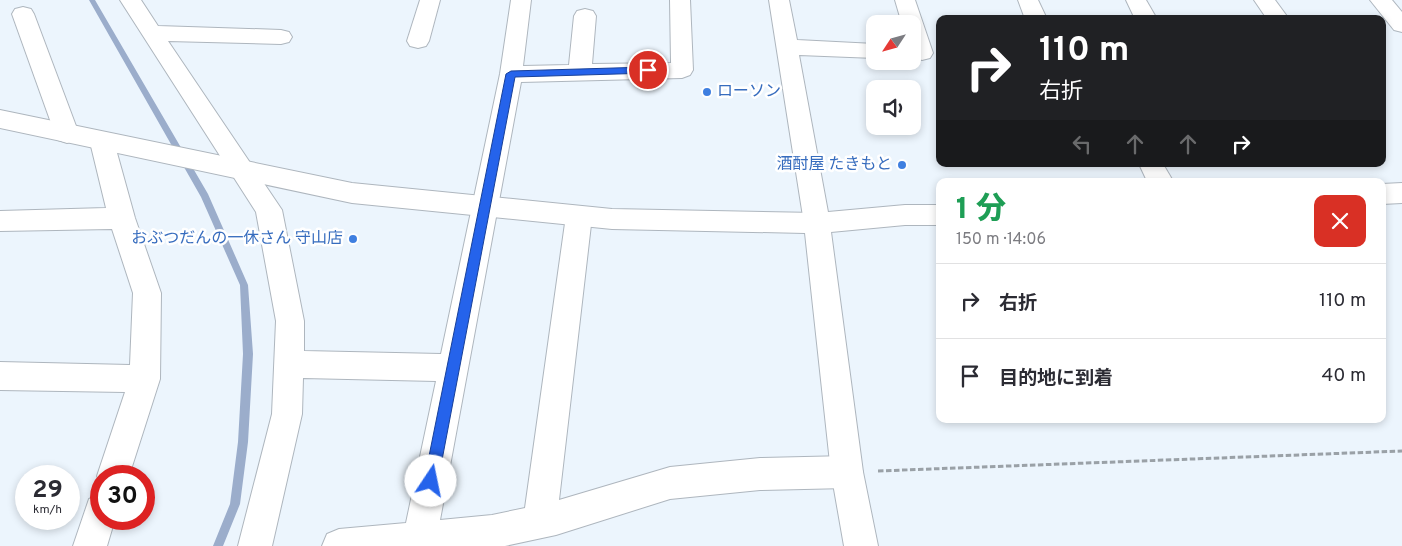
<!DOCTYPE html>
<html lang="ja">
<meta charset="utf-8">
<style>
body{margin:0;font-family:Overpass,"Noto Sans JP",sans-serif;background:#f7f7f7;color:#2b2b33;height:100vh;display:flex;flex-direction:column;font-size:19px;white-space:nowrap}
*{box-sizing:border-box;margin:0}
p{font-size:16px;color:#7c7c81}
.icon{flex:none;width:28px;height:28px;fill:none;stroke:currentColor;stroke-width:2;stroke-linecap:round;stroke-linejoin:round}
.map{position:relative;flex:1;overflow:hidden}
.details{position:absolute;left:936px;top:178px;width:450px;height:245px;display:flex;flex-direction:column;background:#fff;border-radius:10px;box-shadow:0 2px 8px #0003}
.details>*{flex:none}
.top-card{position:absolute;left:936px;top:15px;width:450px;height:152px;border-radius:10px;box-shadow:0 2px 8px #0003;background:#202124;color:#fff;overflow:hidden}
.needle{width:32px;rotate:234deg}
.fabs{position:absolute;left:866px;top:15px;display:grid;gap:10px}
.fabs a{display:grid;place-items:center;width:55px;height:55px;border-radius:10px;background:#fff;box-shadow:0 2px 8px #0003;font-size:25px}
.speed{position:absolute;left:15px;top:465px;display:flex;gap:10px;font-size:25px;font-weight:700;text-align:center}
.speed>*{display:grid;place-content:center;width:65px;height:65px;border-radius:50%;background:#fff;box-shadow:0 2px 8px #0003;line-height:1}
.speed small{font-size:12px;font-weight:400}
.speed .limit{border:8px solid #d22;background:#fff;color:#111}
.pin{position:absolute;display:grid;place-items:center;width:42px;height:42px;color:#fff;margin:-21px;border:2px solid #fff;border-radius:50%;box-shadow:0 1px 5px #0007}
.me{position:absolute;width:55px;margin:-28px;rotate:11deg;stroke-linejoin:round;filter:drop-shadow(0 0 4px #0008)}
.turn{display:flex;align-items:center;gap:18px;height:105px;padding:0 20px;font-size:22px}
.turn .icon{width:65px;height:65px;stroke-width:2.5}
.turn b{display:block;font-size:35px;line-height:42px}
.lanes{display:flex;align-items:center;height:48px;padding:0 20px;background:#0003;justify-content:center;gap:25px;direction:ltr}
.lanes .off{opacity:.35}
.round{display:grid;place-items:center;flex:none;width:52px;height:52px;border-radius:10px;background:#f7f7f7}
.headline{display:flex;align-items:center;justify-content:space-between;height:85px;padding:0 20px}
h1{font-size:30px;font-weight:800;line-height:38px;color:#1e9e55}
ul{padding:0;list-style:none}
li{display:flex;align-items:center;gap:15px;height:75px;padding:0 20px;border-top:1px solid #e1e1e2}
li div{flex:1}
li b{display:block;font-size:19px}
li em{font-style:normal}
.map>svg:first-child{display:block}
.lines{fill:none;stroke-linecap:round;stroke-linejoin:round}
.stream{fill:#9badcb;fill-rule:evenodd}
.street-casing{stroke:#aeb6be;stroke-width:2}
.secondary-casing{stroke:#aeb6be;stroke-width:2}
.path{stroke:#9aa1a7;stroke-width:3;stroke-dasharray:5.5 2.5;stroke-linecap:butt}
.street{fill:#fff;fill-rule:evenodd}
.secondary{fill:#fff;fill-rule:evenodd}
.route{fill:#2563eb;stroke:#184099}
.shop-dot{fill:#3f7fe0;stroke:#fff;stroke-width:2}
.labels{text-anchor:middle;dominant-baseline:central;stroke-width:5;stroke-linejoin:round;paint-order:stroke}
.shop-label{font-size:16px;fill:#366cbe;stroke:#fff;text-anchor:end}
</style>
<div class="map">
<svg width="1402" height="546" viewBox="0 0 1402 546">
<rect width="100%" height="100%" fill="#ecf5fd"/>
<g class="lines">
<!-- stream -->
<path class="stream" d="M 89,0 L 95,0 L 208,194 L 248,285 L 253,354 L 248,442 L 240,504 L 223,546 L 213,546 L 230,504 L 238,442 L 243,354 L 240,285 L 201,197 Z"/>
<defs>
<g id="street">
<path d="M 120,0 L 141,0 L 158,26 L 281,30 L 289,32 L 292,37 L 289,42 L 281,44 L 168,41 L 282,210 L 304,321 L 304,351 L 441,354 L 500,74 L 511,0 L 531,0 L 523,66 L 569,65 L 574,16 L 577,11 L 585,9 L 593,11 L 596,16 L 592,64 L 671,63 L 670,0 L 690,0 L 693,70 L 690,75 L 682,78 L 521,82 L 440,520 L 492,515 L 525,508 L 566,216 L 570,209 L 579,206 L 588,209 L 592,216 L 559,500 L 670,467 L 760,458 L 847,456 L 858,461 L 863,472 L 858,483 L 847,488 L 760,490 L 670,499 L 556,535 L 505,546 L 322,546 L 327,534 L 339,529 L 406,523 L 436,381 L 303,378 L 302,414 L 272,546 L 238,546 L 272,414 L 276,321 L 256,212 Z"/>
<path d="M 420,0 L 440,0 L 429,41 L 426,46 L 418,48 L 410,46 L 407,41 Z"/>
<path d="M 769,0 L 789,0 L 797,40 L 875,44 L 875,58 L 799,55 L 830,223 L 826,230 L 817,233 L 808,230 L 804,223 Z"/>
<path d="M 895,0 L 915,0 L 933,53 L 930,58 L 922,60 L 912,56 L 912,24 L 902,24 Z"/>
<path d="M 1018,0 L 1038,0 L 1047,19 L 1025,19 Z"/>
<path d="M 1126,0 L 1146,0 L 1157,19 L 1135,19 Z"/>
<path d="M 1254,0 L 1275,0 L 1289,19 L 1267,19 Z"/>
<path d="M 1370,0 L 1392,0 L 1402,12 L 1402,32 L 1394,30 Z"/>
<path d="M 23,7 L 31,9 L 34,14 L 79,134 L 76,140 L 67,143 L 58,140 L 55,134 L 12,14 L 15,9 Z"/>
<path d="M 102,133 L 111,136 L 114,142 L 135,218 L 161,293 L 160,379 L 129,476 L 101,476 L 101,486 L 97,476 L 125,392 L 0,390 L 0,362 L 130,365 L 133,293 L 112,229 L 0,231 L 0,211 L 106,208 L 90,142 L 93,136 Z"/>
<path d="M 1139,164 L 1163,164 L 1173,181 L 1147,181 Z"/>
<path d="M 101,494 L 101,519 L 115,519 L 107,546 L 73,546 L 89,499 Z"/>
</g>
<g id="secondary">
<path d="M 0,110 L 352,183 L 612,209 L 817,213 L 905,205 L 940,205 L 940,225 L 905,225 L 831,232 L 863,472 L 878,546 L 844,546 L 831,472 L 805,233 L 612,229 L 352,203 L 0,128 Z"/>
<path d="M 1402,183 L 1402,203 L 1382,204 L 1382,184 Z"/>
</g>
</defs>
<!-- street casing -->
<use href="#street" class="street-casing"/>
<!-- secondary casing -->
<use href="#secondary" class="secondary-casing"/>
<!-- path -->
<path class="path" d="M 878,471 L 1402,451"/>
<!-- street -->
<use href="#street" class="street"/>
<!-- secondary -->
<use href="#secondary" class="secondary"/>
</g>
<!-- route -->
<path class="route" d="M 648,67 L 651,68 L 651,73 L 515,77 L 438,481 L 436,486 L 431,487 L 426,486 L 424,481 L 506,74 L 511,71 Z"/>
<!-- markers -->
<g class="shop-dot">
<circle cx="707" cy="92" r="5"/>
<circle cx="902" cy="165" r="5"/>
<circle cx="353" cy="239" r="5"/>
</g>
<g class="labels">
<!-- shop labels -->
<g class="shop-label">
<text x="717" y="92" text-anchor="start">ローソン</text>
<text x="892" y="165">酒酎屋 たきもと</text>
<text x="343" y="239">おぶつだんの一休さん 守山店</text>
</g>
</g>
</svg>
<div class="fabs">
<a><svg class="needle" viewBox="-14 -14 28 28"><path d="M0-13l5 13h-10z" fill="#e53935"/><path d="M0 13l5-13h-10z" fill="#7c7c81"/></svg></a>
<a><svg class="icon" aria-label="sound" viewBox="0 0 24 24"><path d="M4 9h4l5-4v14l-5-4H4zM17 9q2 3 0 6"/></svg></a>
</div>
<div class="speed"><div>29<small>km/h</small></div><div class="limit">30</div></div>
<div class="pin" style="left:648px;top:70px;background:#d93025"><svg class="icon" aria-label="arrive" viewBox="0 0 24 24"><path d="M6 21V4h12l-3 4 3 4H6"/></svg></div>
<svg class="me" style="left:431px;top:481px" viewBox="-20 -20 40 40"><circle r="19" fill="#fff"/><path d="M0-13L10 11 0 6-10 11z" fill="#2563eb"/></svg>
<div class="top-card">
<div class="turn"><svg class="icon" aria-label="right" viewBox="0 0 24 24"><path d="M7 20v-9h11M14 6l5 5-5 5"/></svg><div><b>110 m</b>右折</div></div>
<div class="lanes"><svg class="icon off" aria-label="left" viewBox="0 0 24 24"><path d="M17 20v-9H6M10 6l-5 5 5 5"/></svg><svg class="icon off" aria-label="ahead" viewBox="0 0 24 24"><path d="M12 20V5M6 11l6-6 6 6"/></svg><svg class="icon off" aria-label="ahead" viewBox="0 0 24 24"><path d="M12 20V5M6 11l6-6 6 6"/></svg><svg class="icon" aria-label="right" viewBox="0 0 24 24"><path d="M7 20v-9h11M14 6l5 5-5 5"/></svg></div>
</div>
<section class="details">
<div class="headline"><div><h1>1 分</h1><p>150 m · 14:06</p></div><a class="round" style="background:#d93025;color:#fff"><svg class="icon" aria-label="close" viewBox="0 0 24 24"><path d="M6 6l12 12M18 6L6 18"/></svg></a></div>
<ul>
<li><svg class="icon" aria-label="right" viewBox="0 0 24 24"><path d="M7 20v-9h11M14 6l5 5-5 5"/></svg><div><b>右折</b></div><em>110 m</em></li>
<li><svg class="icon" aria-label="arrive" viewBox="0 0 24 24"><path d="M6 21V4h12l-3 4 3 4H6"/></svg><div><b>目的地に到着</b></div><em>40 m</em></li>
</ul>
</section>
</div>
